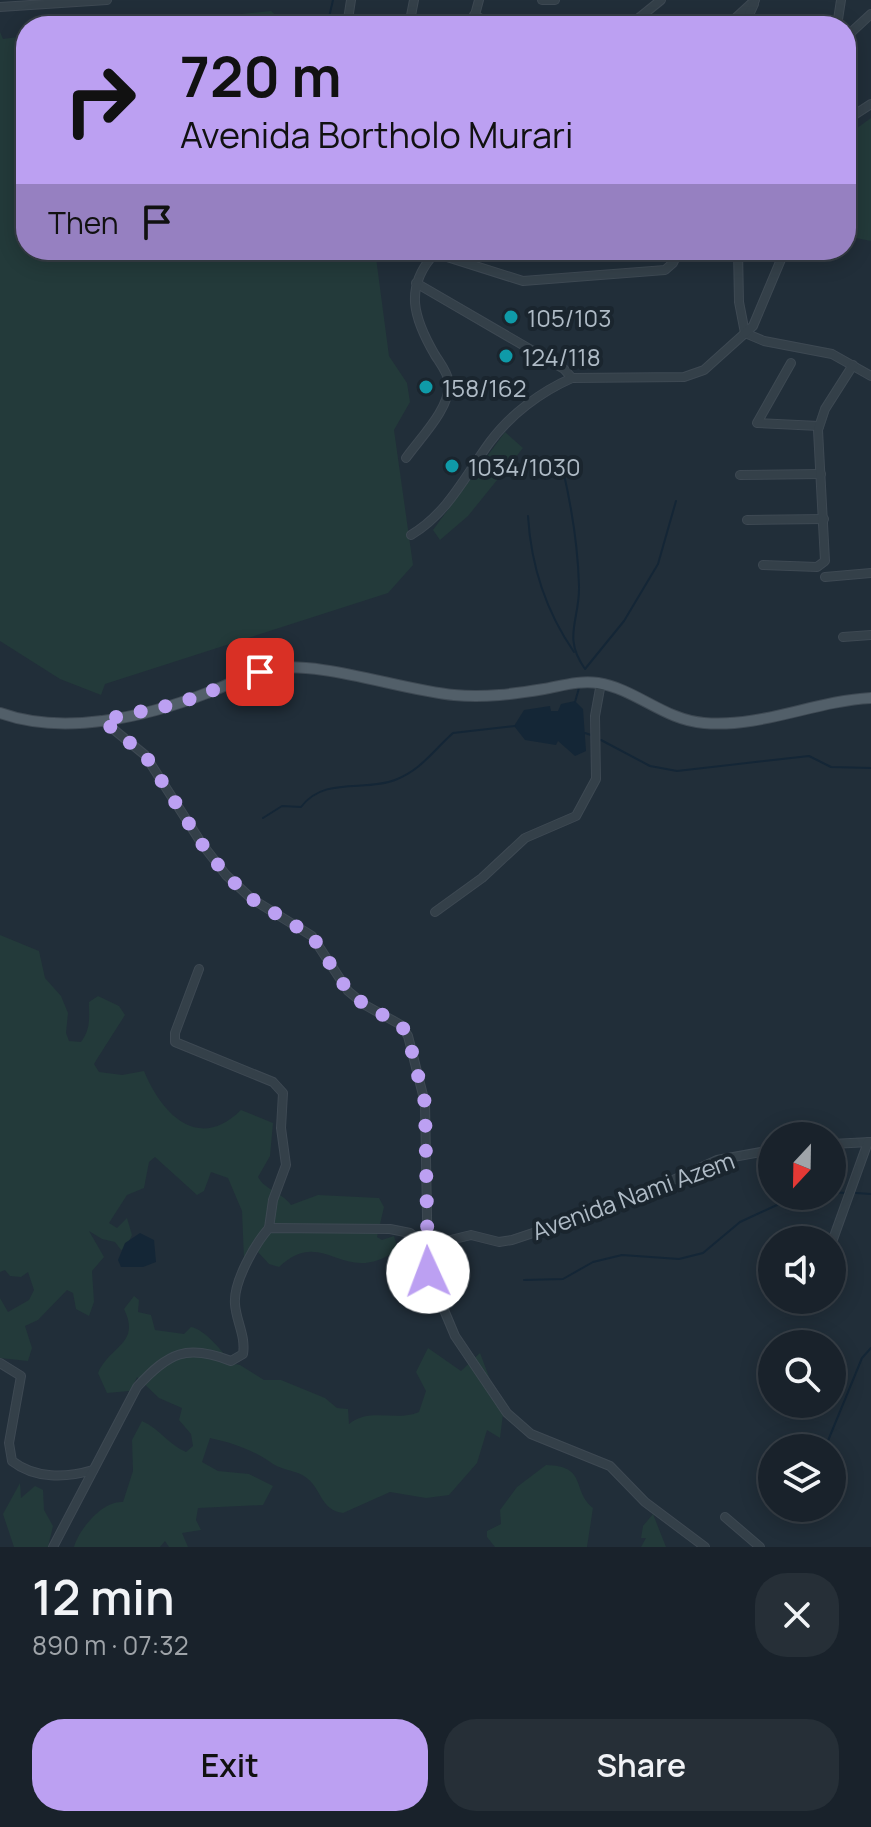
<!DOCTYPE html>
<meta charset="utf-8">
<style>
body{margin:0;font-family:Manrope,sans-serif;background:#262f37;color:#f1f3f6;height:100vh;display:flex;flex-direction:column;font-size:30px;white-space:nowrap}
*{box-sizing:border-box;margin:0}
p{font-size:26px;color:#9fa4a9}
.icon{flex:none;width:44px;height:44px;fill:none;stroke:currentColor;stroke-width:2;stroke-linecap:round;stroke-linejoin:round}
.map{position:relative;height:1547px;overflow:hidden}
.panel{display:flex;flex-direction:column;background:#19222b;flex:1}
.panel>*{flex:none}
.guide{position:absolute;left:16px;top:16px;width:840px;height:244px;border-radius:32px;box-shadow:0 4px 20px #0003,0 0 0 2px #373f47;background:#bca0f2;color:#111;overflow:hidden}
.needle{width:52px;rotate:202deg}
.fabs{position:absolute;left:758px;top:1122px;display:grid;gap:16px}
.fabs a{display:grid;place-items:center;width:88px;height:88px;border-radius:50%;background:#19222b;box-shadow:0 4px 20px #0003,0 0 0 2px #373f47;font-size:40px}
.pin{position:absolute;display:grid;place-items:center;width:68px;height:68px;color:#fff;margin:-34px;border-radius:16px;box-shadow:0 4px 12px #0006}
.me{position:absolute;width:88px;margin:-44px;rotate:358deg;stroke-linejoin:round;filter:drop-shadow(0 0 6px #0008)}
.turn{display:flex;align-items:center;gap:28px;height:168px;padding:0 32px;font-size:36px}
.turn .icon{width:104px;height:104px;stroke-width:2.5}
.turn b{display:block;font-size:56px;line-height:68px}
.then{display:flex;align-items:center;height:76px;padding:0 32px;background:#0003;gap:16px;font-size:30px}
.round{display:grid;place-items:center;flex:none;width:84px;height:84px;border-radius:32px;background:#262f37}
.overview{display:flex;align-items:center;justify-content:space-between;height:136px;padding:0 32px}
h1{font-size:48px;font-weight:600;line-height:60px}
.action{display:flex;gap:16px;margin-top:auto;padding:16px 32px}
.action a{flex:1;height:92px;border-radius:32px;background:#bca0f2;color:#111;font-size:32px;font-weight:600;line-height:92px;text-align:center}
.action a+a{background:#262f37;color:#f1f3f6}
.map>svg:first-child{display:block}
.green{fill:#233a3a}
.water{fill:#142636}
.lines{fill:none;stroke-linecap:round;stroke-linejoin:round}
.stream{stroke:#142636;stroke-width:2}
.minor-casing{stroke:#3e4953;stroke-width:10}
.major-casing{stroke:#3e4953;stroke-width:12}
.minor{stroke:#344049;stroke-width:8}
.major{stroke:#525f69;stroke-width:10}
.route{stroke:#bca0f2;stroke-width:14;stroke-dasharray:0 25.2}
.culture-dot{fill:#0f9aa8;stroke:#1a252e;stroke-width:3}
.labels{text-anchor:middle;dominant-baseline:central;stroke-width:8;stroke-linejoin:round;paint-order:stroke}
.poi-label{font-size:24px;fill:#afbbc6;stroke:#1a252e;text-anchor:start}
.street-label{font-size:24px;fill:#afbbc6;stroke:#1a252e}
</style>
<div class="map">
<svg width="871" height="1547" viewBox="0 0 871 1547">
<rect width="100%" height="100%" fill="#212e39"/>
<!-- green -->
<g class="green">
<path d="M 271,11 L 288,26 L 125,26 Z"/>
<path d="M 0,32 L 3,39 L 26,36 L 26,250 L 375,250 L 389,356 L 407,383 L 410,402 L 394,430 L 413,565 L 388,593 L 105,684 L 101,695 L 60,679 L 0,641 Z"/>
<path d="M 871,118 L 871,241 L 846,236 L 846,136 Z"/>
<path d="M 505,432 L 523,448 L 468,516 L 440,540 L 433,530 Z"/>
<path d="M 0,935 L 39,951 L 45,978 L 61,996 L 68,1013 L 66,1033 L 69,1041 L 81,1042 C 91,1028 89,1019 89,1002 L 98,996 L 119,1006 L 125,1015 L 97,1059 L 94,1064 L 99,1072 L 122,1075 L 144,1071 C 162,1115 199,1152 241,1110 L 273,1123 L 270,1156 L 258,1177 C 265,1190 283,1193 291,1205 L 318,1195 L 379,1198 L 384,1207 L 377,1237 L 382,1240 L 394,1236 L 398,1249 C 343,1290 325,1224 279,1267 L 269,1264 L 257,1251 L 244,1259 L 242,1211 L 228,1178 L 211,1172 L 204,1191 L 197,1195 L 155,1157 L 149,1162 L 144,1188 L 127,1195 L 109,1223 L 117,1228 L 127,1218 L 132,1235 L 125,1249 L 121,1250 L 115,1242 L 102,1239 L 89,1231 L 104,1257 L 92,1271 L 94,1302 L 89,1316 L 76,1309 L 73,1293 L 67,1290 L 38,1320 L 25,1326 L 32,1348 L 28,1361 L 0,1358 L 0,1298 L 8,1312 L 29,1300 L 34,1290 L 28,1272 L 21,1277 L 10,1276 L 5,1270 L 0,1272 Z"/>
<path d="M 134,1296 L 139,1300 L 138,1312 L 151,1315 L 155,1330 L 184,1334 L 191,1327 C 204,1329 224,1352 230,1363 L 240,1365 L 264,1380 L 281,1380 L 325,1398 L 337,1408 L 348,1409 L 349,1424 C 370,1407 396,1422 419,1412 L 426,1391 L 416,1372 L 428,1348 L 461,1371 L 480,1353 L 503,1414 L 500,1438 L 487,1430 L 477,1463 L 449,1495 L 426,1498 L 390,1492 L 343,1513 C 321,1510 322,1491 308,1479 C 298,1470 284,1471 273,1464 C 255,1451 234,1443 210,1438 L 202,1462 L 218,1471 L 249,1474 L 273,1486 L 263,1505 L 198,1508 L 196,1520 L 201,1530 L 182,1533 L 188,1547 L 169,1547 L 165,1541 L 160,1547 L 74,1547 C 79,1529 103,1500 123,1502 L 133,1471 L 132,1440 L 142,1421 C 160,1429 169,1445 186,1452 L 193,1446 L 191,1434 L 179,1420 L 182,1408 L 159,1398 L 137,1377 L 115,1428 L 129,1391 L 107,1393 L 98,1373 C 110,1345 141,1344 124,1309 Z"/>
<path d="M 546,1465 C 588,1466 571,1490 593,1508 L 587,1547 L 495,1547 L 487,1537 L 487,1531 L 501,1524 L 500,1510 L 517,1487 Z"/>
<path d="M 20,1483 L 21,1498 L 35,1486 L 43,1490 L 44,1510 L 53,1526 L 48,1547 L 14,1547 L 3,1514 Z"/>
<path d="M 653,1514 L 666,1547 L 641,1547 L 646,1538 L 641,1538 L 643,1526 Z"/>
</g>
<!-- water -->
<g class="water">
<path d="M 575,701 L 583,709 L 586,751 L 575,756 L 558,741 L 556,745 L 525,740 L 514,726 L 524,710 L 550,706 L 551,711 L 558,711 L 561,704 Z"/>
<path d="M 140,1233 L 154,1240 L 156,1262 L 143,1267 L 121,1267 L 118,1260 L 125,1243 Z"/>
</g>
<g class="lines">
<!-- stream -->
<g class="stream">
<path d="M 327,26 L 333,0"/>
<path d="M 563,470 C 572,509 578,546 579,586 C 580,620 562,637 585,669 L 624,621 L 658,564 L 676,501"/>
<path d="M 528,516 C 531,566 545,610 574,652"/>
<path d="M 575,702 L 579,688"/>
<path d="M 585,733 L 591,735"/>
<path d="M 601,740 L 650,766 L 677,771 L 809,756 L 831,767 L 871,768"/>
<path d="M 263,818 L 282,806 L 301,807 C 324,776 365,792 395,780 C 421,770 433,751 453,733 L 515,726"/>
<path d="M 832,1192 L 845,1193"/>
<path d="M 856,1193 L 871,1194"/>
<path d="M 524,1280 L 563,1279 L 593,1262 L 622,1255 L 679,1259 L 703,1253 L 740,1222 L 779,1204 L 787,1196"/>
<path d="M 825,1448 L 862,1358 L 871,1348"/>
</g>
<defs>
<g id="minor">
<path d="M 542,0 L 555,0"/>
<path d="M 0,7 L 107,0"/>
<path d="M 474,15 L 494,26"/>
<path d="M 347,26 L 351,0"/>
<path d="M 409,26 L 414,0"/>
<path d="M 472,26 L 479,0"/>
<path d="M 629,26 L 661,0"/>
<path d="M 727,26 L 755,0"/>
<path d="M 744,26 L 754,4"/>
<path d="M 837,26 L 841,0"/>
<path d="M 846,37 L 871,14"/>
<path d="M 851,117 L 871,104"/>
<path d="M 425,250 L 523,281 L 665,270 L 673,263 L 679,250"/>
<path d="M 738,250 L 739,302 L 745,333 L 764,341 L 832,354 L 871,376"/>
<path d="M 416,283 L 564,369 L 572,378"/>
<path d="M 791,363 L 757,423 L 819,426"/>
<path d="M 406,458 C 420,438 450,409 449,383 C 448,373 440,363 435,355 C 414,319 403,288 435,253"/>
<path d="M 740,475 L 821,474"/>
<path d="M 747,520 L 824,519"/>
<path d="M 411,535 C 448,513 465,476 490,442 C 510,415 540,392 572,378 L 684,377 L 704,370 L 753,326 L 785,250"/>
<path d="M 763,565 L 817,567 L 825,561 L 818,430 L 825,409 L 853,365"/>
<path d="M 825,577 L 871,573"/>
<path d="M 843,637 L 871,635"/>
<path d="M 102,720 L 145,755 L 202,844 L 226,875 L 252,899 L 312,936 L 348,991 L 365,1005 L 401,1025 L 408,1036 L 425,1103 L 428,1272 L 455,1336 L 507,1413 L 531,1434 L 610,1466 L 645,1502 L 705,1547"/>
<path d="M 435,912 L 482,878 L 525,838 L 576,816 L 596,779 L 595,716 L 601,683"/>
<path d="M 199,969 L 175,1033 L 175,1042 L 273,1082 L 283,1093 L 281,1128 L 286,1165 L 273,1200 L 269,1228"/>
<path d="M 832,1144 L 870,1142"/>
<path d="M 832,1242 L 868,1142"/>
<path d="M 0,1363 L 21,1376 L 9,1443 L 12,1461 C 35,1479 66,1478 93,1470"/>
<path d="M 725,1517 L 760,1547"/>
<path d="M 53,1547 L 137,1387 C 169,1352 187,1344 231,1361 L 243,1354 C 246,1336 236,1321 235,1304 C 233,1282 255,1244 269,1228 L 390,1229 L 410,1233 L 426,1246 L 471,1235 L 499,1242 L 512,1240 L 620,1204 L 717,1160 L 772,1150"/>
</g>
<path id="major" d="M 0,713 C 64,736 146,717 207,693 C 227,686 248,673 269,669 C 320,660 400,690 454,695 C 485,698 514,694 544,689 C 561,686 580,680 598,683 C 636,689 664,720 704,723 C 761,728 814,701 871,698"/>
</defs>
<!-- minor casing -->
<use href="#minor" class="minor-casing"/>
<!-- major casing -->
<use href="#major" class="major-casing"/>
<!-- minor -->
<use href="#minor" class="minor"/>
<!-- major -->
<use href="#major" class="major"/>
</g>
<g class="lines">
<!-- route -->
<path class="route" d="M 260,672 L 180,703 L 102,720 L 145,755 L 202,844 L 226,875 L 252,899 L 312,936 L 348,991 L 365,1005 L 401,1025 L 408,1036 L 425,1103 L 428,1272"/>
</g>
<!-- markers -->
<g class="culture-dot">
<circle cx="511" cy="317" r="8"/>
<circle cx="506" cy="356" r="8"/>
<circle cx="426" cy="387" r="8"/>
<circle cx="452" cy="466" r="8"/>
</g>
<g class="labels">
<!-- poi labels -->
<g class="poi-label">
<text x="527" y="317">105/103</text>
<text x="522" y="356">124/118</text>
<text x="442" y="387">158/162</text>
<text x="468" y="466">1034/1030</text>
</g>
<!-- street labels -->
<g class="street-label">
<text transform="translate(633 1195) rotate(-20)">Avenida Nami Azem</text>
</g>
</g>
</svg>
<div class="fabs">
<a><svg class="needle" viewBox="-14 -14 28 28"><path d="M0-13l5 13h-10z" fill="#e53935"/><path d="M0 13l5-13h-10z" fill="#9fa4a9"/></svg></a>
<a><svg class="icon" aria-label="sound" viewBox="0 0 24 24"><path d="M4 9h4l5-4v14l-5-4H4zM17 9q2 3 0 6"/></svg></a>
<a><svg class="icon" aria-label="search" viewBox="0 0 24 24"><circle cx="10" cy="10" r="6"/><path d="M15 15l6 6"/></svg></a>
<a><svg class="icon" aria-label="layers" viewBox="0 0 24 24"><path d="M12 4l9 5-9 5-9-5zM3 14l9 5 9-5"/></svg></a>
</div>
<div class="pin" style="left:260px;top:672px;background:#d93025"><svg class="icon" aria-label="arrive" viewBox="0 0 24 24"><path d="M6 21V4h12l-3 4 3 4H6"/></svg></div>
<svg class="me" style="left:428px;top:1272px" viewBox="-20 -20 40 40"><circle r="19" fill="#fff"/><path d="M0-13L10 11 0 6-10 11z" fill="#bca0f2"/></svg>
<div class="guide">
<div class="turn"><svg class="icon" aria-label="right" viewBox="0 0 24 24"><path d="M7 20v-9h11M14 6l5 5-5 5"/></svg><div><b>720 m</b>Avenida Bortholo Murari</div></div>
<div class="then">Then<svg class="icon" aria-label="arrive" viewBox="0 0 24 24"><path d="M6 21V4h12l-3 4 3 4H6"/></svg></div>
</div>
</div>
<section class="panel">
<div class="overview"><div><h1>12 min</h1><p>890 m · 07:32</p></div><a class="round"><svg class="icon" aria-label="close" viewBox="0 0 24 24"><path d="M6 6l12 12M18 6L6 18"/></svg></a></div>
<div class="action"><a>Exit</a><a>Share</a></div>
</section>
